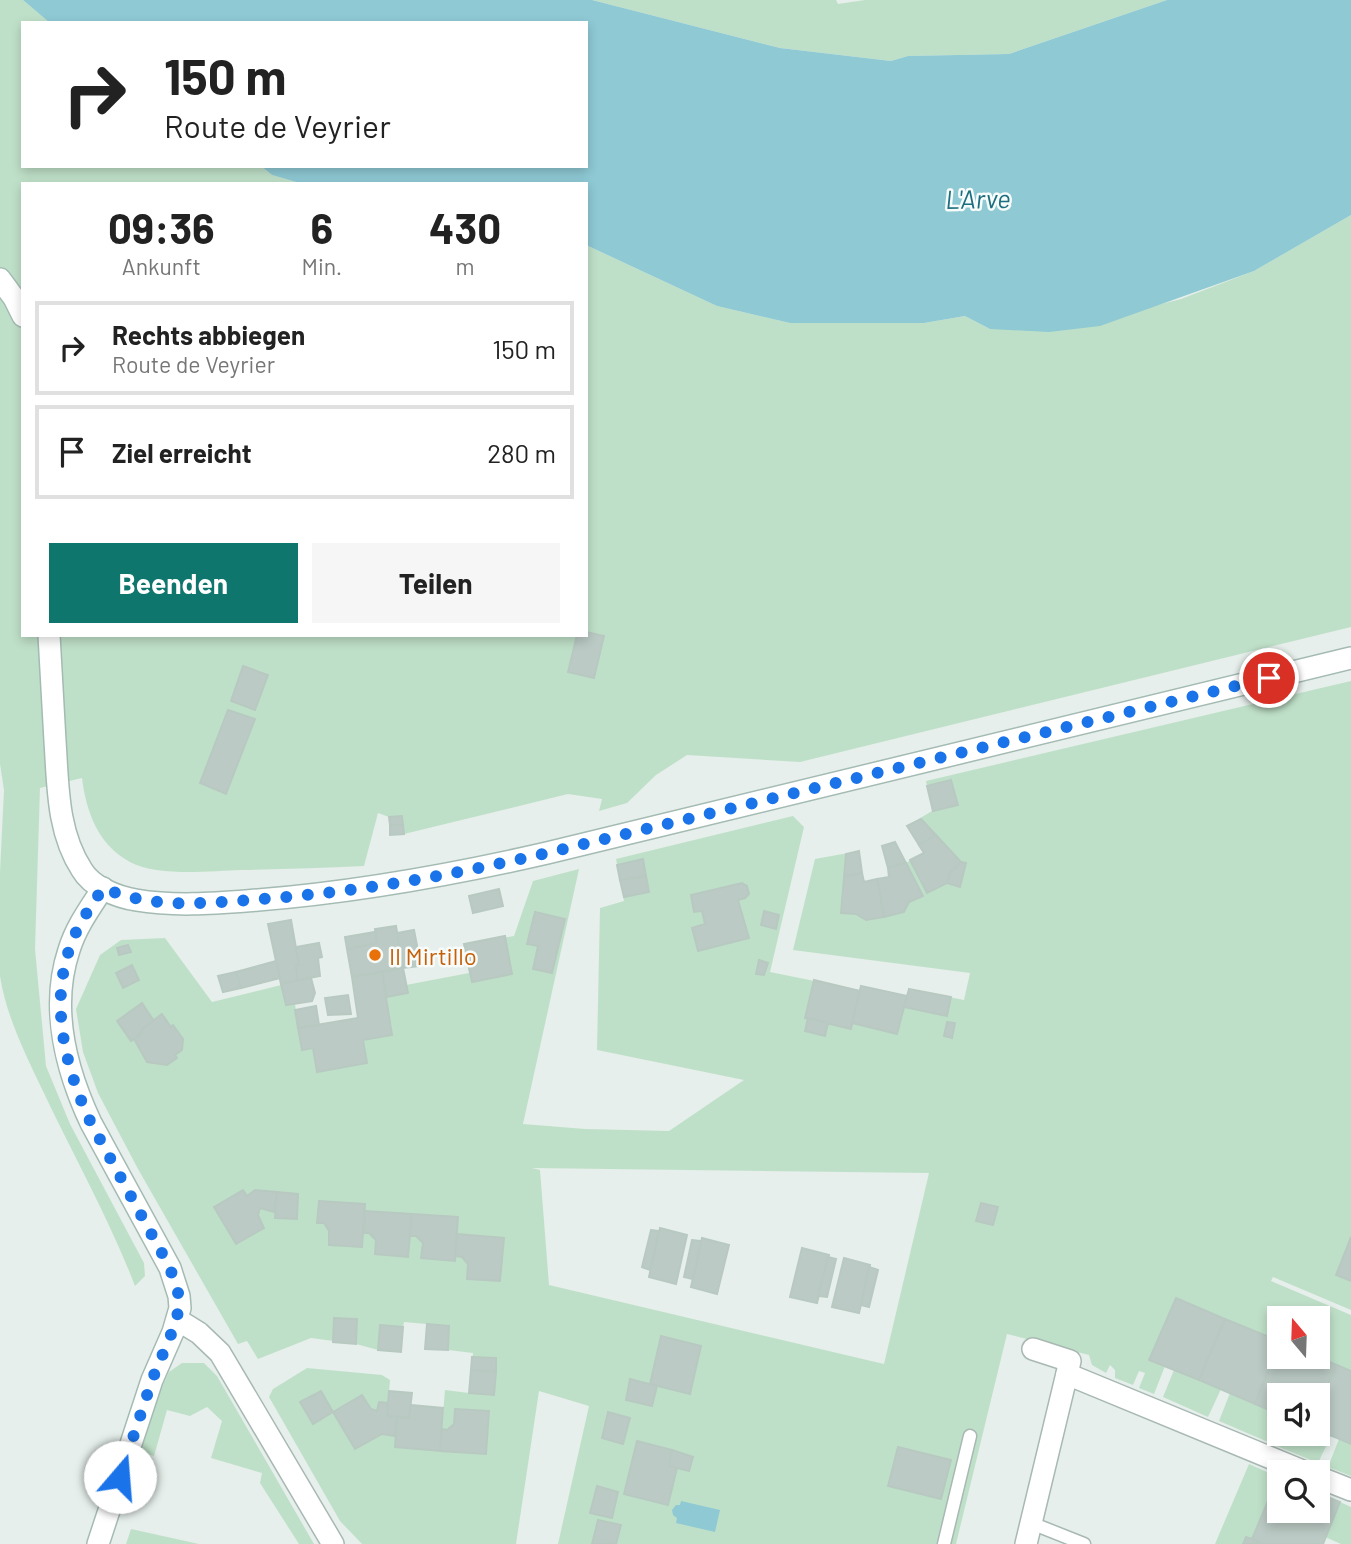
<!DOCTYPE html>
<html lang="de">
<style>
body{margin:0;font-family:Barlow,sans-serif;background:#f6f6f6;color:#222;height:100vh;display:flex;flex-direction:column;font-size:26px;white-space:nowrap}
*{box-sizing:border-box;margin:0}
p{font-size:23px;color:#767676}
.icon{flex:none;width:38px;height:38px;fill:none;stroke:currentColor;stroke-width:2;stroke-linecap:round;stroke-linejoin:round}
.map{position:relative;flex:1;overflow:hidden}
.panel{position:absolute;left:21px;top:182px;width:567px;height:455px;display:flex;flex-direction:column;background:#fff;border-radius:0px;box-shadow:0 4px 10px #0003}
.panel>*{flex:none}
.top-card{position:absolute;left:21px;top:21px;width:567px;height:147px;border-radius:0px;box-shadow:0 4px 10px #0003;background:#fff;color:#222;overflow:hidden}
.needle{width:46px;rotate:341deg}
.buttons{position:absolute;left:1267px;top:1306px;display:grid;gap:14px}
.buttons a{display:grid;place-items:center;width:63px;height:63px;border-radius:0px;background:#fff;box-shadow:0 4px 10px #0003;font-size:35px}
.pin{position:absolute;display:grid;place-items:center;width:60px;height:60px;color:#fff;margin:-30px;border:4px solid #fff;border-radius:50%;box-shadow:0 2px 7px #0007}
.me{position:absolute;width:77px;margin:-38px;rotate:18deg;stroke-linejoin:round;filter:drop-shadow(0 0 5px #0008)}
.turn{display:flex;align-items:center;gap:24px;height:147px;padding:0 28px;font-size:32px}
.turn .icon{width:91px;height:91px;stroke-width:2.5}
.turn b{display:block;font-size:49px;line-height:60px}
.eta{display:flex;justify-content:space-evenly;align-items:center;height:119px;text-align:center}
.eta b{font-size:42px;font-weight:700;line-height:49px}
.button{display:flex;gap:14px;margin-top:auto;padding:14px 28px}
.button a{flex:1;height:80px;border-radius:0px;background:#0f766e;color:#fff;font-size:28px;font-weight:700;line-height:80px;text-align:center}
.button a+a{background:#f6f6f6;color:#222}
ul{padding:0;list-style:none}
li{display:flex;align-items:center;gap:21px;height:94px;margin:0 14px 10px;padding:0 14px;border:4px solid #e0e0e0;border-radius:0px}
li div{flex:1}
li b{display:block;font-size:26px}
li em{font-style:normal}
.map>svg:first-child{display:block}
.green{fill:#bfe0c8;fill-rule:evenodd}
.water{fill:#8ec9d4}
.building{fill:#bbcac4;stroke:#b8c9c2;stroke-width:2}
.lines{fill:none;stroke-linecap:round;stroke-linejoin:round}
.lane-casing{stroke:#a8b8b2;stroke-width:15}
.street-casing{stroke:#a8b8b2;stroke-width:24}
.secondary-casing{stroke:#a4bbb3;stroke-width:24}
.lane{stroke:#fff;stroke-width:12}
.street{stroke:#fff;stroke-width:21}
.secondary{stroke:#fff;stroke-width:21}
.route{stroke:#1a73e8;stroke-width:12;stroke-dasharray:0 21.6}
.food-dot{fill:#e8710a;stroke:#f7fbf9;stroke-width:2.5}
.labels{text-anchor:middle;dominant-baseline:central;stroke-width:5;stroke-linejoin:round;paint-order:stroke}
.food-label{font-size:24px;fill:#c56008;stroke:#f7fbf9;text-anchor:start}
.water-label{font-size:26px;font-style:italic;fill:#1c6f80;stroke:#f7fbf9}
</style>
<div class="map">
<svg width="1351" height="1544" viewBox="0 0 1351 1544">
<rect width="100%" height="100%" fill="#e6efeb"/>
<!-- green -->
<g class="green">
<path d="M 0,0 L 23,0 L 50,23 L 23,23 L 23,166 L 261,166 L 272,175 L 303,184 L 23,184 L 23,635 L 586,635 L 586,245 L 717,306 L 790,323 L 924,323 L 965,316 L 990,329 L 1149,307 L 1181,299 L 1254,271 L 1351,215 L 1351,627 L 800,762 L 687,755 L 656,775 L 627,803 L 599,811 L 602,799 L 568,794 L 404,834 L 402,816 L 389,817 L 378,813 L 364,866 C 323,868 282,869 241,870 C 210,871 158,877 130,862 C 98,845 86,811 82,778 L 40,788 L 35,949 L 46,1066 L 70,1124 L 144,1263 L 145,1276 L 135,1286 C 109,1218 72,1153 41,1087 C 24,1051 6,1015 0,976 L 0,872 L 4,790 L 0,764 Z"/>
<path d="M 592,0 L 836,0 L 838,4 L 865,0 L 1167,0 L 1009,54 L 908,56 L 891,61 L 780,48 Z"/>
<path d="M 1351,681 L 1351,1310 L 1273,1277 L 1271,1281 L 1351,1315 L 1351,1371 L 1316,1356 L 1318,1356 L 1318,1318 L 1279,1318 L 1279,1341 L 1176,1298 L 1150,1359 L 1165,1366 L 1154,1394 L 1139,1388 L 1145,1373 L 1139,1371 L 1133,1385 L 1115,1378 L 1115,1370 L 1110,1365 L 1106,1373 L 1092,1365 L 1089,1355 L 1007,1334 L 956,1544 L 558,1544 L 589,1406 L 539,1391 L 516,1544 L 362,1544 L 340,1521 L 269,1397 L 273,1389 L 307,1368 L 382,1375 L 390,1380 L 387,1416 L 397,1417 L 395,1447 L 440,1451 L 445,1390 L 469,1393 L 473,1353 L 448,1350 L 449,1326 L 404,1322 L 403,1327 L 380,1325 L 378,1350 L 356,1344 L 311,1338 L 258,1359 L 247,1341 L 238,1344 L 138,1169 L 98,1093 L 83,1052 L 76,1009 L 100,955 L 121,940 L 165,938 L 212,1002 L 281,985 L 286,1005 L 295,1004 L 302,1050 L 313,1048 L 317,1072 L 367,1063 L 363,1040 L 392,1035 L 386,997 L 407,993 L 406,985 L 469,973 L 464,944 L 514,936 L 533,881 L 579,869 L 523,1124 L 585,1129 L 669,1131 L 744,1080 L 597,1050 L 600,908 L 624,901 L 616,859 L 793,816 L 804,827 L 770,972 L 859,990 L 861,986 L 907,996 L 909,989 L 964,1000 L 970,973 L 793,950 L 815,859 L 859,851 L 864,882 L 889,877 L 888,868 L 906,863 L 923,853 L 907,826 L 932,811 L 926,781 ZM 532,1168 L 929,1173 L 884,1364 L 549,1285 L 540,1170 Z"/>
<path d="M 182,1363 L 204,1363 L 217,1376 L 314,1544 L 299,1544 L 260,1483 L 262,1473 L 211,1458 L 222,1421 L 207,1407 L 190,1416 L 167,1410 L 154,1456 L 141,1452 L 156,1399 L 169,1372 Z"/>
<path d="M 1174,1370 L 1221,1389 L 1208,1417 L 1163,1397 Z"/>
<path d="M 1230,1393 L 1279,1414 L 1268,1442 L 1219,1421 Z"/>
<path d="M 1318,1430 L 1331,1436 L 1318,1463 L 1277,1446 L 1282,1433 L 1318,1433 Z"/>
<path d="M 1339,1439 L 1351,1444 L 1351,1476 L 1328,1467 Z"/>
<path d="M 1249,1464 L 1278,1477 L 1252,1539 L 1246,1537 L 1243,1544 L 1215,1544 Z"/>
<path d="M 1340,1502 L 1351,1507 L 1351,1544 L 1341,1544 L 1325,1537 Z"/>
<path d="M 131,1529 L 199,1544 L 200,1544 L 126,1544 Z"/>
</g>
<!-- water -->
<g class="water">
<path d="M 23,0 L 592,0 L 780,48 L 891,61 L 908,56 L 1009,54 L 1167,0 L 1351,0 L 1351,215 L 1254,271 L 1100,326 L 1049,332 L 990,329 L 965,316 L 924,323 L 790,323 L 717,306 L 586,245 L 586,184 L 303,184 L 272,175 L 261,166 L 586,166 L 586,23 L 50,23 Z"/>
<path d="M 681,1501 L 720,1510 L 715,1532 L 676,1523 L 677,1518 L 673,1515 L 672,1510 L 676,1505 L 680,1505 Z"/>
</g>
<!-- building -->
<g class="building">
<path d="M 586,632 L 604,636 L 594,678 L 568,672 L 577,635 L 586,635 Z"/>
<path d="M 243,666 L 268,675 L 255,710 L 231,701 Z"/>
<path d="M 228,710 L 255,719 L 226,794 L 200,783 Z"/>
<path d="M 951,780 L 958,805 L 933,811 L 927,786 Z"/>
<path d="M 402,816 L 403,825 L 390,825 L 389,817 Z"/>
<path d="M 921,819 L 936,835 L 919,845 L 907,826 Z"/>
<path d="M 390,825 L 403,825 L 404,834 L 390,835 Z"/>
<path d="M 936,835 L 961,862 L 950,873 L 947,883 L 927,893 L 910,860 L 924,853 L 919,845 Z"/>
<path d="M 895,842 L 906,863 L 888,868 L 882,846 Z"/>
<path d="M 859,851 L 862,873 L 844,877 L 846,854 Z"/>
<path d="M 643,859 L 646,876 L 620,880 L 617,865 Z"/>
<path d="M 961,862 L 966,863 L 960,887 L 947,883 L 950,873 Z"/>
<path d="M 906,863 L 923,896 L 909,902 L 904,912 L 884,917 L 877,879 L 889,877 L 888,868 Z"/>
<path d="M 862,873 L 864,882 L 877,879 L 884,917 L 866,920 L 856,914 L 841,913 L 844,877 Z"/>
<path d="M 646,876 L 649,892 L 624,897 L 620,880 Z"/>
<path d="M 742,883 L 747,886 L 749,894 L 745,898 L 738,900 L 749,938 L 698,951 L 692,928 L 705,924 L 702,911 L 694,912 L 691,895 Z"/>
<path d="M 499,889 L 503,906 L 473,913 L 469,896 Z"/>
<path d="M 764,911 L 779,915 L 776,929 L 761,925 Z"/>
<path d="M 535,912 L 565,919 L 552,973 L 533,969 L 538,946 L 527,944 Z"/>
<path d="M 291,920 L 299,965 L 296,965 L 298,980 L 281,984 L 268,924 Z"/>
<path d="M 396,926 L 403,968 L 352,977 L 347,949 L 377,943 L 375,929 Z"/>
<path d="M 414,930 L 421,966 L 403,968 L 397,933 Z"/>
<path d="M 375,932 L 377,943 L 347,949 L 345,937 Z"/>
<path d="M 505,936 L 512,974 L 472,982 L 464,944 Z"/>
<path d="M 319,943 L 322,957 L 318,958 L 320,976 L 298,980 L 296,965 L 299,965 L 296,947 Z"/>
<path d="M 128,945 L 131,952 L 119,955 L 117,948 Z"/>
<path d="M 759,960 L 768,963 L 764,975 L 756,974 Z"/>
<path d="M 276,961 L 280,978 L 241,988 L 236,972 Z"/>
<path d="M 132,965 L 139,980 L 123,988 L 116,973 Z"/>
<path d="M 403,968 L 408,993 L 386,997 L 382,972 Z"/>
<path d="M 236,972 L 241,988 L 223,992 L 218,976 Z"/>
<path d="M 382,972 L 392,1035 L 363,1040 L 367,1063 L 317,1072 L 313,1048 L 302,1050 L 298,1028 L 358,1018 L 352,977 Z"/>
<path d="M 311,978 L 315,993 L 312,1001 L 286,1005 L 281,984 Z"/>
<path d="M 814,980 L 860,991 L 851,1029 L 805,1018 Z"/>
<path d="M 861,986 L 907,996 L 897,1034 L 852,1023 Z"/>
<path d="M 909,989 L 951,997 L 947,1016 L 904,1007 Z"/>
<path d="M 348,995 L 351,1014 L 328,1015 L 325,998 Z"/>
<path d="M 142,1003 L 154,1021 L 142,1029 L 141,1034 L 131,1041 L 117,1021 Z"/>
<path d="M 316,1006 L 319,1025 L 298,1028 L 295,1010 Z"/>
<path d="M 162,1014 L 171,1027 L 173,1025 L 183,1039 L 182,1050 L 175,1055 L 177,1058 L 167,1065 L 147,1062 L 134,1039 L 141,1034 L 142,1029 Z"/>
<path d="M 808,1018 L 828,1023 L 825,1036 L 805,1031 Z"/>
<path d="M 947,1022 L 955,1023 L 952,1038 L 944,1036 Z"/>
<path d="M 243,1190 L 247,1196 L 255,1190 L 277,1192 L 274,1212 L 260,1208 L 258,1215 L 264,1228 L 236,1244 L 214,1207 Z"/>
<path d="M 277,1192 L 298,1194 L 297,1219 L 275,1218 Z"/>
<path d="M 319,1201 L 365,1204 L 362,1247 L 329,1245 L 329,1231 L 324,1223 L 317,1223 Z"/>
<path d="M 981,1203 L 998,1207 L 993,1225 L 976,1221 Z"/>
<path d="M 365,1211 L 412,1214 L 408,1257 L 375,1254 L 376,1240 L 369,1233 L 364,1233 Z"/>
<path d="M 412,1214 L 458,1217 L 455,1261 L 421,1258 L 423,1243 L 416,1236 L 410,1236 Z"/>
<path d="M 660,1228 L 687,1235 L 676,1284 L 649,1277 Z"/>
<path d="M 651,1230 L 659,1231 L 650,1270 L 642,1267 Z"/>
<path d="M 457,1234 L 504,1238 L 500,1281 L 467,1279 L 468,1264 L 462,1257 L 455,1256 Z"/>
<path d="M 1351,1237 L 1351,1281 L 1336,1275 Z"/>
<path d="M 702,1238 L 729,1245 L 717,1294 L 691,1287 Z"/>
<path d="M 692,1240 L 701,1241 L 693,1279 L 684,1277 Z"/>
<path d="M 802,1248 L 829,1255 L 817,1303 L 790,1297 Z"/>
<path d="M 828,1257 L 836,1259 L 827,1297 L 818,1296 Z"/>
<path d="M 844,1258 L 870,1265 L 859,1313 L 832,1307 Z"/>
<path d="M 869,1267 L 878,1270 L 869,1307 L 861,1305 Z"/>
<path d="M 1176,1298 L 1225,1319 L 1199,1380 L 1149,1360 Z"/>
<path d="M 334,1318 L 357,1319 L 356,1344 L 333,1342 Z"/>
<path d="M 1225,1319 L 1279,1341 L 1255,1404 L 1199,1380 Z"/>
<path d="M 427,1324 L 449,1326 L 448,1350 L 425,1349 Z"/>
<path d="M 380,1325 L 403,1327 L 401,1352 L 378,1350 Z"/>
<path d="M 661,1336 L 701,1346 L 690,1394 L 650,1384 Z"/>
<path d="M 1279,1345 L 1279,1356 L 1316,1356 L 1337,1365 L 1318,1408 L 1318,1395 L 1279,1395 L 1279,1414 L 1255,1404 Z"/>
<path d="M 472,1357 L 496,1358 L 496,1372 L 471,1370 Z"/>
<path d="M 1337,1365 L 1351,1371 L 1351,1444 L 1318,1430 L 1318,1408 Z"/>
<path d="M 471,1370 L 496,1372 L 494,1395 L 469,1393 Z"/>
<path d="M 630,1379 L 657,1386 L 652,1406 L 626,1400 Z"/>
<path d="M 321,1391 L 333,1412 L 313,1424 L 300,1402 Z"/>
<path d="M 389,1391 L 412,1393 L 409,1418 L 387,1416 Z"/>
<path d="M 362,1395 L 371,1409 L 377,1411 L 379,1402 L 388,1403 L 387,1416 L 397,1417 L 395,1436 L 382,1434 L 355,1449 L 333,1412 Z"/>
<path d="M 411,1405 L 443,1408 L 440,1451 L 395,1447 L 397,1417 L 409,1418 Z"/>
<path d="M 455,1409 L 489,1411 L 486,1454 L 440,1451 L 442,1429 L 447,1430 L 454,1424 Z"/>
<path d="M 608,1412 L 630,1418 L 623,1444 L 602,1438 Z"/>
<path d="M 637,1441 L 672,1450 L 669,1466 L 677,1468 L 668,1505 L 624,1494 Z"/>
<path d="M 898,1447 L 951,1460 L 941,1499 L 888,1486 Z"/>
<path d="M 672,1450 L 693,1457 L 689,1471 L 669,1466 Z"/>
<path d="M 1278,1477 L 1279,1510 L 1318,1510 L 1318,1493 L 1340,1502 L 1323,1544 L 1262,1544 L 1252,1539 Z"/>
<path d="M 597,1486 L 618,1492 L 612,1518 L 590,1513 Z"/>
<path d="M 598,1520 L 621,1525 L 616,1544 L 592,1544 Z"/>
<path d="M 1246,1537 L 1252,1539 L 1262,1544 L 1243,1544 Z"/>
</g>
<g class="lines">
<defs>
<g id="lane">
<path d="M 1031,1523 L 1084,1544"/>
<path d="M 944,1544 L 970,1436"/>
</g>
<g id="street">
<path d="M 178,1320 L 199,1333 L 220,1353 L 333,1544"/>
<path d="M 1067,1374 L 1305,1472"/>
<path d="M 1318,1477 L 1351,1490"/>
<path d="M 1026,1544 L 1070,1361 L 1033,1349"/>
</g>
<g id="secondary">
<path d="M 0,279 L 14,298 L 23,316"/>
<path d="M 49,635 C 51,671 53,706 55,741 C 58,785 57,832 82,870 C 92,887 117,897 136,900 C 177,907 218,903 258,900 C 356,892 451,875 547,853 L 1351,658"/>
<path d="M 98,1544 L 152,1380 L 173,1332 L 180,1308 L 179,1296 L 170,1268 L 91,1123 C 66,1070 50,1007 69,950 C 76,927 90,908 103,888"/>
</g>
</defs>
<!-- lane casing -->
<use href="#lane" class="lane-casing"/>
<!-- street casing -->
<use href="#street" class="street-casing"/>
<!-- secondary casing -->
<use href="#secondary" class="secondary-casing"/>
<!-- lane -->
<use href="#lane" class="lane"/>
<!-- street -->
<use href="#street" class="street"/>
<!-- secondary -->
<use href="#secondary" class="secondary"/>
</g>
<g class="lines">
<!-- route -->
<path class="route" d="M 120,1477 L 152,1380 L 177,1320 L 179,1296 L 170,1268 L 91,1123 C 66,1070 50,1007 69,950 C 76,927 90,908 103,888 C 154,910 208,903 261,899 C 358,892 452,875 547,853 L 1269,678"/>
</g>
<!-- markers -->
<circle class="food-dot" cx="375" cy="955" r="7"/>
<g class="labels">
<!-- food labels -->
<g class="food-label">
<text x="389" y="955">Il Mirtillo</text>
</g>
<!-- water labels -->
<g class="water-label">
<text transform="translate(978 198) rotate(-1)">L'Arve</text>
</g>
</g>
</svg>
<div class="buttons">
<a><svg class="needle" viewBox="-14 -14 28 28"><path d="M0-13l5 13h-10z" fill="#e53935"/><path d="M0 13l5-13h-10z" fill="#767676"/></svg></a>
<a><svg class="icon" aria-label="sound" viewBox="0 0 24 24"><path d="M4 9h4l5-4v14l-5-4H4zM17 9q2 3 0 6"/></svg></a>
<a><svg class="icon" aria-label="search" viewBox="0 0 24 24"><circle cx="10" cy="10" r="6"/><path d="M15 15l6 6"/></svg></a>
</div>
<div class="pin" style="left:1269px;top:678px;background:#d93025"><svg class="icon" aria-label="arrive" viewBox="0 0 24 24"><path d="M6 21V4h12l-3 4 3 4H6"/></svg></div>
<svg class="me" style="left:120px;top:1477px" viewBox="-20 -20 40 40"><circle r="19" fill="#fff"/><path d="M0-13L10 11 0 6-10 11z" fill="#1a73e8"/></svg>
<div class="top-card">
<div class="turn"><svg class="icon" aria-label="right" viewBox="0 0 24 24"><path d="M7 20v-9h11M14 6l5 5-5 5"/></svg><div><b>150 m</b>Route de Veyrier</div></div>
</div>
<section class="panel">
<div class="eta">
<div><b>09:36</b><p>Ankunft</p></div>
<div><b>6</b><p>Min.</p></div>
<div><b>430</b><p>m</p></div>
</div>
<ul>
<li><svg class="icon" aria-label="right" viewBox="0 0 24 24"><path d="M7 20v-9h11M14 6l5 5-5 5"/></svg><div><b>Rechts abbiegen</b><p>Route de Veyrier</p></div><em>150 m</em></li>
<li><svg class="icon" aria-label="arrive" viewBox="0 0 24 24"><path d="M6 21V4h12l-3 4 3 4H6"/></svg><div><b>Ziel erreicht</b></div><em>280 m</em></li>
</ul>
<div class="button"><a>Beenden</a><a>Teilen</a></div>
</section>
</div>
